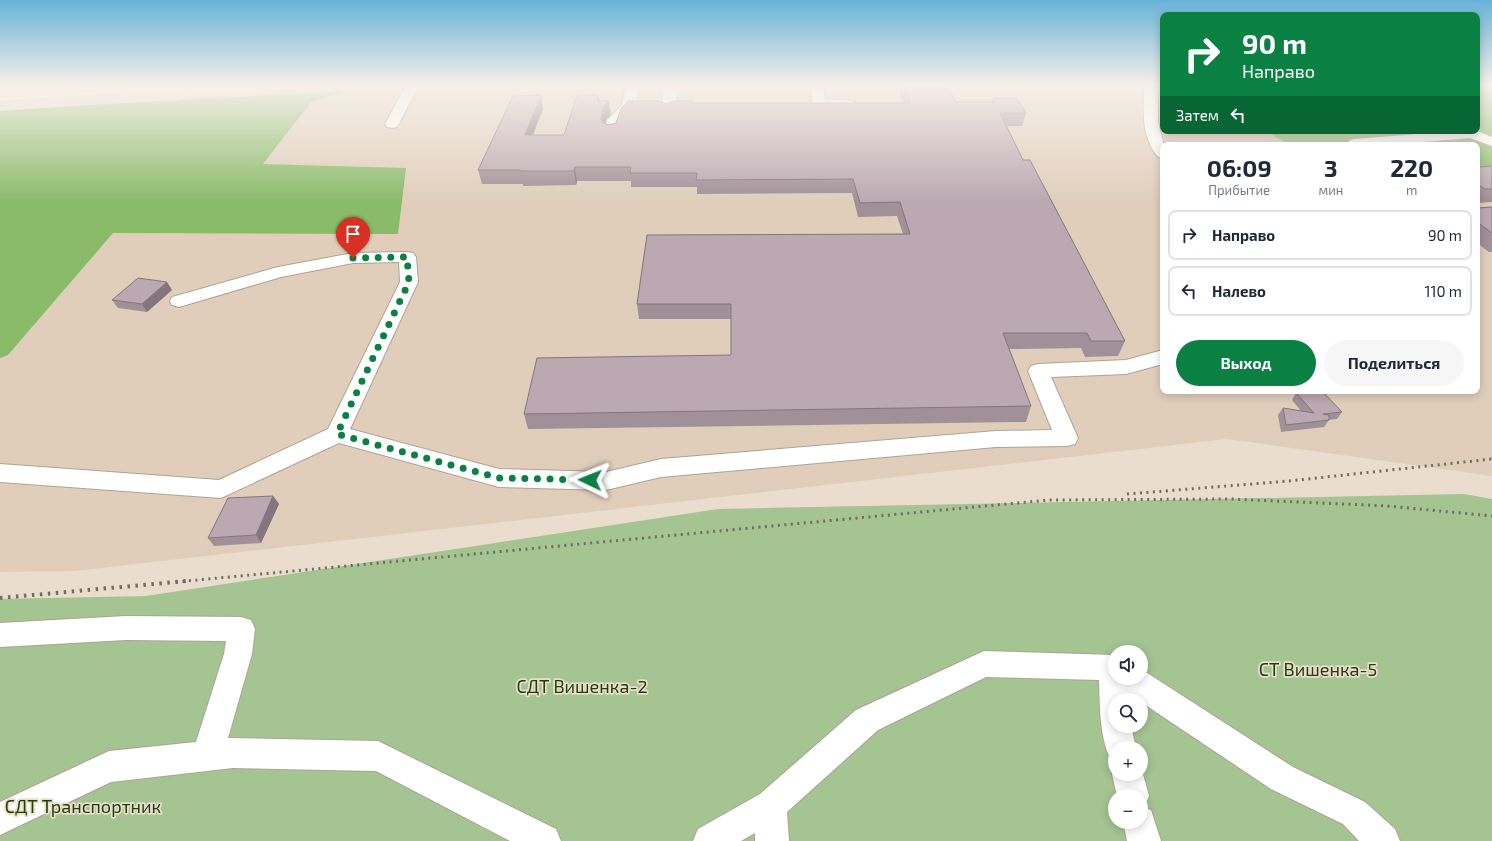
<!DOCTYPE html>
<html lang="ru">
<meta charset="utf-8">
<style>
body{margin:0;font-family:"Exo 2",sans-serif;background:#f6f6f7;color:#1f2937;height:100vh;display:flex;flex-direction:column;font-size:15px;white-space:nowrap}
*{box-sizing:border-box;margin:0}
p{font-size:13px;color:#747a83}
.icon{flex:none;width:22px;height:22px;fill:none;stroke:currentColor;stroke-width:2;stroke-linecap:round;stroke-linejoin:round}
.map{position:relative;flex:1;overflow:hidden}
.side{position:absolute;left:1160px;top:142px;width:320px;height:252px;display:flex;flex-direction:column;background:#fff;border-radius:8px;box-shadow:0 2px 10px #0003}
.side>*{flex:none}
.hud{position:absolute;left:1160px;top:12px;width:320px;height:122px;border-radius:8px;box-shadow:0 2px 10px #0003;background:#0b8043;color:#fff;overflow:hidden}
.buttons{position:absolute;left:1108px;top:645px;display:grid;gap:8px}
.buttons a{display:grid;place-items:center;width:40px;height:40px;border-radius:50%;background:#fff;box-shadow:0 2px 10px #0003;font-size:20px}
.pin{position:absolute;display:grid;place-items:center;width:34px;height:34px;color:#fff;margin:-41px -17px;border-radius:50% 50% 50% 0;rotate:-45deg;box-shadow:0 0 4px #0007}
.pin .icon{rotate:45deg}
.me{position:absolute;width:44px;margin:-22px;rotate:272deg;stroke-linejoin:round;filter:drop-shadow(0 0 3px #0008)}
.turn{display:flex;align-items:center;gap:14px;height:84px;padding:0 16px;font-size:18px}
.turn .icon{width:52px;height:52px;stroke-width:2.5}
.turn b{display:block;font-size:28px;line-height:34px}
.then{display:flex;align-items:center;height:38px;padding:0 16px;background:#0003;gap:8px;font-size:15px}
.eta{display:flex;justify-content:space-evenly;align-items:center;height:68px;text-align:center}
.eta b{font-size:24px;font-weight:700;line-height:28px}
.button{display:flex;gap:8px;margin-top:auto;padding:8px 16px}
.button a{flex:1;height:46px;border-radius:24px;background:#0b8043;color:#fff;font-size:16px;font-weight:700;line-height:46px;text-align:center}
.button a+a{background:#f6f6f7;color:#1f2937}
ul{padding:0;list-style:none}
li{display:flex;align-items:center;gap:12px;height:50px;margin:0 8px 6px;padding:0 8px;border:2px solid #e0e1e3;border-radius:8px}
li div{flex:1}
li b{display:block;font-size:15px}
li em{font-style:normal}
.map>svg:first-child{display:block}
.built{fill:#e0cebb;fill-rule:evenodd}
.green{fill:#a4c492;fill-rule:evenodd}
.forest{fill:#89bb69}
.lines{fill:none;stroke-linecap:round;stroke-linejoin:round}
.minor-casing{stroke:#afa395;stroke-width:2}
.major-casing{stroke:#fff;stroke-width:2}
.path{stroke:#81786e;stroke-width:1.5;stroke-dasharray:1.5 2;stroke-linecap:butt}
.minor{fill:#fff;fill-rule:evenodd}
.major{fill:#fbe3b3;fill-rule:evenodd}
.rail-far1{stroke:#746b62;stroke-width:3;stroke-dasharray:2 4.5;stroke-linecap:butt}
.rail{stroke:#746b62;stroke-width:4;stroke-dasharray:2.5 5.5;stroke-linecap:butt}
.wall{fill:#a19098}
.shaded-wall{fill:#83767c}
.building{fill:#bba8b1;stroke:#83767c}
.route{stroke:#0b8043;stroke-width:7;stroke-dasharray:0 12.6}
.labels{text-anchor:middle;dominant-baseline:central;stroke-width:3.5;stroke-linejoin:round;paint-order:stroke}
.near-park-label{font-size:18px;fill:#214005;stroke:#eaddce}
</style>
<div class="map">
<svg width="1492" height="841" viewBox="0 0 1492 841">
<rect width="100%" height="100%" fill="#eaddce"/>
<!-- built -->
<path class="built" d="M 384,86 L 1163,88 L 1163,131 L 1477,131 L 1492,88 L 1492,476 L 1227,439 L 75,571 L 0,572 L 0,323 L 175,111 L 181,98 ZM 1163,145 L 1477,145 L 1477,391 L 1163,391 Z"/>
<!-- green -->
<path class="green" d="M 1464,494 L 1492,499 L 1492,841 L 0,841 L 0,599 L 146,596 L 718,509 ZM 1115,652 L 1141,652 L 1141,678 L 1115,678 ZM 1115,700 L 1141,700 L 1141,726 L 1115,726 ZM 1115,748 L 1141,748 L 1141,774 L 1115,774 ZM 1115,796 L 1141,796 L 1141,822 L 1115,822 Z"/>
<!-- forest -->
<g class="forest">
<path d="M 1477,84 L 1492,84 L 1492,168 L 1477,170 L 1477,145 L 1289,145 L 1266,131 L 1477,131 Z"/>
<path d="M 348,91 L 311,102 L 263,164 L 406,168 L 398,234 L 113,233 L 8,355 L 0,358 L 0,111 L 71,106 Z"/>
</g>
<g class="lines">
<defs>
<g id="minor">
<path d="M 407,84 L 420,84 L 397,127 L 392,128 L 387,127 L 385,124 Z"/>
<path d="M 626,84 L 639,84 L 636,106 L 621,121 L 616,136 L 611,137 L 606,136 L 604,133 L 607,120 L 622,105 Z"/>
<path d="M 664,84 L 677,84 L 675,112 L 673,115 L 668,116 L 663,115 L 661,112 Z"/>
<path d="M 810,84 L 823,84 L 825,99 L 854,101 L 856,104 L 854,107 L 849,108 L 814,106 L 812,103 Z"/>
<path d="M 1144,84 L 1158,84 L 1158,122 L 1164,145 L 1163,158 L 1158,157 C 1140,135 1144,111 1144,84 Z"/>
<path d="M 1455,131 L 1477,131 L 1492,137 L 1492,146 L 1470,138 L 1386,145 L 1349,145 L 1348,143 L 1350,140 L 1355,139 Z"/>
<path d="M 407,252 L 413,253 L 416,257 L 418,282 L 350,429 L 499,469 L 606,472 L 661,459 L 996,431 L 1052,430 L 1028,371 L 1031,366 L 1038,364 L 1126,360 L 1163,350 L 1163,364 L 1126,374 L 1051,377 L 1078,438 L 1075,444 L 1067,446 L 996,447 L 661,477 L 606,490 L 499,487 L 339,443 L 221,498 L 0,482 L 0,464 L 219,480 L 328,429 L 400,282 L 399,262 L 353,263 L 281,277 L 179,307 L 172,305 L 170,301 L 172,297 L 278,267 L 353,253 Z"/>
<path d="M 126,616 L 241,617 L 251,620 L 255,629 L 252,654 L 228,738 L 378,741 L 556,829 L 561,841 L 510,841 L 376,771 L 233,768 L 111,782 L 0,835 L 0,802 L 109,751 L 196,742 L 224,654 L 226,641 L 126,640 L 0,647 L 0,623 Z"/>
<path d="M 984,651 L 1115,655 L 1115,678 L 1141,678 L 1141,669 L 1293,767 L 1365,802 L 1395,829 L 1400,841 L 1359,841 L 1343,824 L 1271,789 L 1141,702 L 1141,700 L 1138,700 L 1129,693 L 1129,700 L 1115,700 L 1115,726 L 1131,726 L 1136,748 L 1115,748 L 1115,761 L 1110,759 C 1099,733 1100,707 1099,680 L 986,677 L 878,730 L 787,812 L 789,841 L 755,841 L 755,833 L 741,841 L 693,841 L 698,829 L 760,794 L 856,710 Z"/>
<path d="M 1115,767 L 1115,774 L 1141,774 L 1141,767 L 1149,796 L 1144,808 L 1151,810 L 1161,841 L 1127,841 L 1123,822 L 1141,822 L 1141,796 L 1117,796 L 1112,774 Z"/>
</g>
<path id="major" d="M 106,84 L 174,84 L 173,87 L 168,88 L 0,99 L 0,91 Z"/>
</defs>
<!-- minor casing -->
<use href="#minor" class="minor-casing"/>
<!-- major casing -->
<use href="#major" class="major-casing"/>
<!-- path -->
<g class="path">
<path d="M 380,84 L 396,86"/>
<path d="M 428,86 L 449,84"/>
<path d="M 182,88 L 276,84"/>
</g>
<!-- minor -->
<use href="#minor" class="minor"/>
<!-- major -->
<use href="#major" class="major"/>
<!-- rail-far1 -->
<g class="rail-far1">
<path d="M 1127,494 L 1289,481 L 1492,459"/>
<path d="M 176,582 L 1049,500 L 1231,499 L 1388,506 L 1492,516"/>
</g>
<!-- rail -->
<path class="rail" d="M 0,598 L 187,581"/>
</g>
<!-- wall -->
<g class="wall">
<path d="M 902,84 L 946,84 L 956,102 L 992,102 L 993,98 L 1026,113 L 1022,126 L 1007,126 L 1023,160 L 1125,341 L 1118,356 L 1085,357 L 1081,348 L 1009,349 L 1031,406 L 1026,422 L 528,429 L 524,414 L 731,355 L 731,319 L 639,319 L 637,304 L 903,234 L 897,216 L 858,217 L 852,193 L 697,194 L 697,187 L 631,187 L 631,181 L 577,181 L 576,185 L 523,186 L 523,184 L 482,184 L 478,170 L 541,95 L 543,109 L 533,135 L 564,135 L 598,95 L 599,101 L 611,114 L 606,120 L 605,124 L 609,125 L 667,104 L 692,103 L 904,103 L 900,95 Z"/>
<path d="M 1492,166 L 1492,202 L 1477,203 L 1477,167 Z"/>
<path d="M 1492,207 L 1492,252 L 1489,252 L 1477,243 L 1477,208 Z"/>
<path d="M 172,290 L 147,312 L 118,308 L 112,300 Z"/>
<path d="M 1296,393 L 1342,412 L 1337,419 L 1329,420 L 1324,427 L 1281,432 L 1278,415 L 1283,408 L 1301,411 L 1292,400 Z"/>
<path d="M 273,496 L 279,504 L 261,543 L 214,546 L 208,538 Z"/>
</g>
<!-- shaded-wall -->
<g class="shaded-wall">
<path d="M 541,95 L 543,109 L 527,149 L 525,135 Z"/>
<path d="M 609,101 L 611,114 L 606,120 L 603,133 L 601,119 L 604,106 Z"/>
<path d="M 575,167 L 577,181 L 576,185 L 574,171 Z"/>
<path d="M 167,282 L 172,290 L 147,312 L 142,304 Z"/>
<path d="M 273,496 L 279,504 L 261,543 L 256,535 Z"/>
</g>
<!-- building -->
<g class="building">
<path d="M 903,84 L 946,84 L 956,102 L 994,102 L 993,98 L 1017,98 L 1026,113 L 1000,113 L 1023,160 L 1030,160 L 1125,341 L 1091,341 L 1087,333 L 1003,333 L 1031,406 L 524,414 L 537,358 L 731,355 L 731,304 L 637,304 L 647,235 L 910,234 L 900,202 L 860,203 L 853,179 L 696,180 L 697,173 L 630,173 L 631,167 L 575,167 L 574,171 L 520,171 L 520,170 L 478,170 L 513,96 L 541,95 L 525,135 L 564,135 L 577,95 L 598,95 L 597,101 L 609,101 L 604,106 L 601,119 L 603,123 L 609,125 L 616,123 L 621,109 L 628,101 L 660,101 L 667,104 L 674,101 L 692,101 L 692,103 L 911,103 Z"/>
<path d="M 1492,166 L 1492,189 L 1485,189 L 1477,184 L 1477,167 Z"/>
<path d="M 1492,207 L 1492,233 L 1477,222 L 1477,208 Z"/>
<path d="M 138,278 L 167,282 L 142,304 L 112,300 Z"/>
<path d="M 1322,391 L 1342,412 L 1323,414 L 1329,415 L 1329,420 L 1286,425 L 1283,408 L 1314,413 L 1296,393 Z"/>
<path d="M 273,496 L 256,535 L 208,538 L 228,498 Z"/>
</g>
<!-- sky -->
<linearGradient id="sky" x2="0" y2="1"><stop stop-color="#68b3d9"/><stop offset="0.42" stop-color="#f6f0e9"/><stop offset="1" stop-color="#f6f0e9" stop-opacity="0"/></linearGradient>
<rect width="1492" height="202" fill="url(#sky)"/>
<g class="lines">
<!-- route -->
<path class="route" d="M 353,258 L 407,257 L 409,282 L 337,434 L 499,478 L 590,480"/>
</g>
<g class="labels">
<!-- near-park labels -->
<g class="near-park-label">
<text x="1318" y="669">СТ Вишенка-5</text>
<text x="582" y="686">СДТ Вишенка-2</text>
<text x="83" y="806">СДТ Транспортник</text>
</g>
</g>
</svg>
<div class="buttons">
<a><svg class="icon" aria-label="sound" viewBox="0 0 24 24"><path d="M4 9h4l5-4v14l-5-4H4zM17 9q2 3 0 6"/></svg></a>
<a><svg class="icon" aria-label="search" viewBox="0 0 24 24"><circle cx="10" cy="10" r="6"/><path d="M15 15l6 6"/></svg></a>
<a>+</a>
<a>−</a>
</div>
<div class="pin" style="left:353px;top:258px;background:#d93025"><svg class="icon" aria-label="arrive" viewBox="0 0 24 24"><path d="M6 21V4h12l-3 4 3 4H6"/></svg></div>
<svg class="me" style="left:590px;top:480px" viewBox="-20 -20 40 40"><path d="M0-17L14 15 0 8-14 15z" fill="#0b8043" stroke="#fff" stroke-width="4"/></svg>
<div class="hud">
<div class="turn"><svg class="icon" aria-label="right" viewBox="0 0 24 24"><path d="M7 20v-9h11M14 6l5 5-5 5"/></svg><div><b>90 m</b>Направо</div></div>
<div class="then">Затем<svg class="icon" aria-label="left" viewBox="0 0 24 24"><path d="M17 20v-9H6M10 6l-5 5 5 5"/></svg></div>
</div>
<section class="side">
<div class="eta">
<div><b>06:09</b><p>Прибытие</p></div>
<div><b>3</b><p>мин</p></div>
<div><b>220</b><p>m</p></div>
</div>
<ul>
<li><svg class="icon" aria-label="right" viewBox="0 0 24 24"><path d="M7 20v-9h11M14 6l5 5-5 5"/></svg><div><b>Направо</b></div><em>90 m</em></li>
<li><svg class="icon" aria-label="left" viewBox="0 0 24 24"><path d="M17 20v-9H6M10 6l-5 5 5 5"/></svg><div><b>Налево</b></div><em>110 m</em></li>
</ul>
<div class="button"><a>Выход</a><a>Поделиться</a></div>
</section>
</div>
